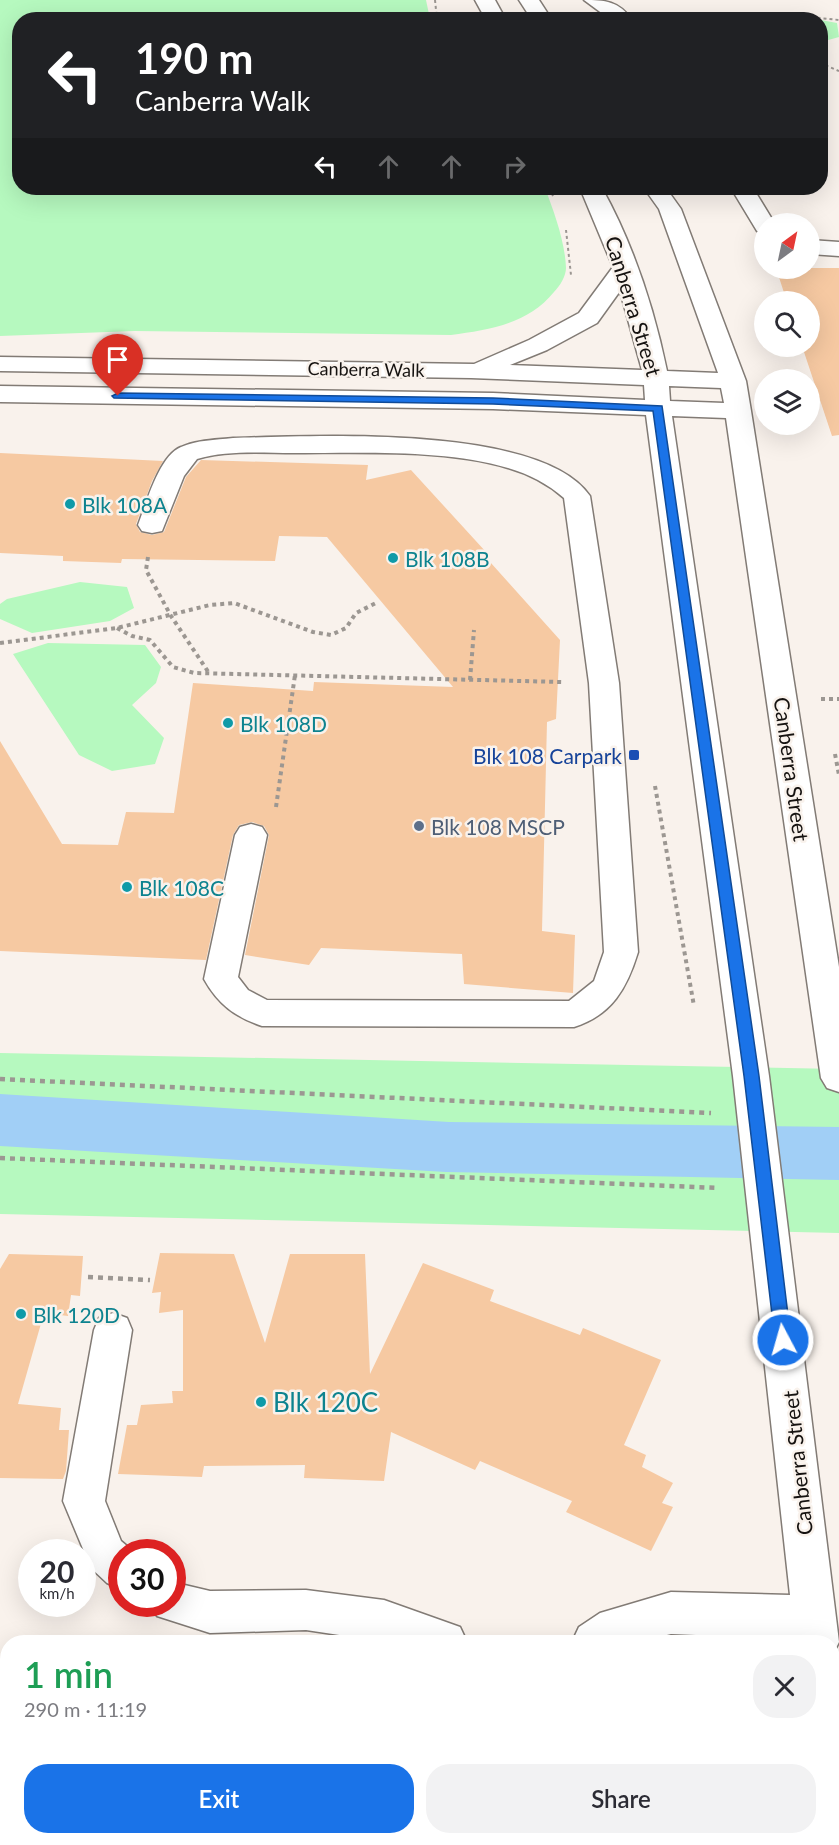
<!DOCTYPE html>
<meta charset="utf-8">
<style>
body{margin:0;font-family:Lato,sans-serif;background:#f2f2f3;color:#2b2b33;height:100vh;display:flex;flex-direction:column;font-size:22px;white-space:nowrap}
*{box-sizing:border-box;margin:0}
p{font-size:20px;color:#7c7c81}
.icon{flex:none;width:33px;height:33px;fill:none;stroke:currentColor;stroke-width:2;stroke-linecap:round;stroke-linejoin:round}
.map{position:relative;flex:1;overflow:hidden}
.panel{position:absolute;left:0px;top:1635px;width:840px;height:210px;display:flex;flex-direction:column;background:#fff;border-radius:24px 24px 0 0;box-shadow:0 6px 24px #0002}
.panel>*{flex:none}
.banner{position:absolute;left:12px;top:12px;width:816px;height:183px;border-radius:24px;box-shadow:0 6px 24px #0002;background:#202124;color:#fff;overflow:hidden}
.needle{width:39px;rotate:33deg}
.tools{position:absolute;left:754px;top:213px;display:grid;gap:12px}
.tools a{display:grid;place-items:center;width:66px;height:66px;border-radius:50%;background:#fff;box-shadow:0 6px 24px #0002;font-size:30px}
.speed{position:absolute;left:18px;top:1539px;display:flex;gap:12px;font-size:30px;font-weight:700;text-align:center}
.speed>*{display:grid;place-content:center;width:78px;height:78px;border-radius:50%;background:#fff;box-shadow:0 6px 24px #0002;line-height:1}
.speed small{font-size:15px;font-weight:400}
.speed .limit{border:9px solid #d22;background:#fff;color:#111}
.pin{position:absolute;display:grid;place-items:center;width:51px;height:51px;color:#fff;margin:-62px -26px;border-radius:50% 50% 50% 0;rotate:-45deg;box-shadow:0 0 6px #0007}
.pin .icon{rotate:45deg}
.me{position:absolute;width:66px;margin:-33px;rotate:354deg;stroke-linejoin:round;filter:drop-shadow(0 0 4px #0008)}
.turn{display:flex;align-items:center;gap:21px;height:126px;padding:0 24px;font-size:27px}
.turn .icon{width:78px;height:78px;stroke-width:2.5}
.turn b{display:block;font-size:42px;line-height:51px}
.lanes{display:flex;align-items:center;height:57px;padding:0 24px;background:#0003;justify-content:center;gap:30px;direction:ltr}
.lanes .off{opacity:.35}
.round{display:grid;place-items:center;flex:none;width:63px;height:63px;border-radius:24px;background:#f2f2f3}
.overview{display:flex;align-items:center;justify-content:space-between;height:102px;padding:0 24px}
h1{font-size:36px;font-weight:600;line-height:45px;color:#1e9e55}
.primary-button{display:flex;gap:12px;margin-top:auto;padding:12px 24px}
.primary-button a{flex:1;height:69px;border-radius:24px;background:#1a73e8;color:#fff;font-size:24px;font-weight:600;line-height:69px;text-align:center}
.primary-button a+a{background:#f2f2f3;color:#2b2b33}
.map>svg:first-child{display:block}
.green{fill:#b6f9bf}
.water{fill:#a1cff6}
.building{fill:#f6c9a2}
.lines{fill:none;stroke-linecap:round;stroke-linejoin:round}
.minor-casing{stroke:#827b75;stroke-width:3}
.path-far2{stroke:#9c9792;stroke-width:2;stroke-dasharray:3 3;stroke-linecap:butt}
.path-far1{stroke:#9c9792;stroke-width:4;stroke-dasharray:4 4;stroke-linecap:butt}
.path{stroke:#9c9792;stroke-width:4.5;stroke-dasharray:5 5;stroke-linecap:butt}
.minor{fill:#fff;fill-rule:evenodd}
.route{fill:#1a73e8;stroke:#114b97;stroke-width:1.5}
.culture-dot{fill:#0f9aa8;stroke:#f9f2ec;stroke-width:2}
.transit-dot{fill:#1a4fb4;stroke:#f9f2ec;stroke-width:2}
.service-dot{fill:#5c6f8a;stroke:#f9f2ec;stroke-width:2}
.labels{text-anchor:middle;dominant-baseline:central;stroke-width:5;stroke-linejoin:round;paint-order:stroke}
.far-street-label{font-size:18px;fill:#151210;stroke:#f9f2ec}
.street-label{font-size:21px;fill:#151210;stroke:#f9f2ec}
.culture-label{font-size:21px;fill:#0d838f;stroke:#f9f2ec;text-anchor:start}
.transit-label{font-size:21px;fill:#164399;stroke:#f9f2ec;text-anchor:end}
.service-label{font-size:21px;fill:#4e5e75;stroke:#f9f2ec;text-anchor:start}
.near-culture-label{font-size:26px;fill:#0d838f;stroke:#f9f2ec;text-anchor:start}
</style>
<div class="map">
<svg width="839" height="1845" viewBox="0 0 839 1845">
<rect width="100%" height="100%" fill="#f9f2ec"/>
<!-- green -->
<g class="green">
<path d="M 0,0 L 426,0 L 430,19 L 20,20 L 20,188 L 545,188 C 554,212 565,241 566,268 C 566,276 560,286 554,292 C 528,324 489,330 451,335 L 135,331 L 0,336 Z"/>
<path d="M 821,20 L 837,23 L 839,37 L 821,42 Z"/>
<path d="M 80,582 L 127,587 L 134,608 L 110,621 L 32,633 L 0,619 L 0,604 L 7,599 Z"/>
<path d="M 48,643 L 145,645 L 161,667 L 156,683 L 132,705 L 164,738 L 155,764 L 112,771 L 79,755 L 13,654 Z"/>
<path d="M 0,1053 L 839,1069 L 839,1233 L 0,1214 Z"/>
<path d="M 0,1698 C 11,1713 12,1759 0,1773 Z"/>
</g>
<!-- water -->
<path class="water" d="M 0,1094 L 449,1122 L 839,1127 L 839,1180 L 446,1172 L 0,1146 Z"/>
<!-- building -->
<g class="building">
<path d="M 776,268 L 839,268 L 839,435 L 832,436 L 802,346 L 810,346 L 810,302 L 787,302 Z"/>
<path d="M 0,453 L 163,461 L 152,481 L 136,524 L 140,532 L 152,535 L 164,532 L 186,477 L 201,460 L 368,465 L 366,480 L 411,470 L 486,552 L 482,553 L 560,640 L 556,719 L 547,722 L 542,931 L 575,935 L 573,993 L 464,984 L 462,954 L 321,948 L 309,965 L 245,955 L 269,835 L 264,826 L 252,822 L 239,825 L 233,835 L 206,960 L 0,951 L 0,741 L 62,844 L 118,845 L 126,812 L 174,813 L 193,683 L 313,691 L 314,682 L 453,687 L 327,537 L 279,536 L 275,561 L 122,559 L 121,563 L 63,561 L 63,556 L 0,553 Z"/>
<path d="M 160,1253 L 234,1254 L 265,1343 L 290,1254 L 365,1254 L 370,1374 L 423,1263 L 494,1290 L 490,1301 L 580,1335 L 583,1328 L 661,1360 L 624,1445 L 646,1455 L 642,1467 L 673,1483 L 662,1503 L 673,1507 L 651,1551 L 566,1512 L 572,1501 L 480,1461 L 475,1470 L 391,1432 L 384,1481 L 304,1478 L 305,1465 L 204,1466 L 202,1477 L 118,1474 L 127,1425 L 137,1425 L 141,1405 L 173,1403 L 172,1391 L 183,1391 L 183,1310 L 159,1313 L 161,1292 L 152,1293 Z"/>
<path d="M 9,1254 L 83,1256 L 80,1296 L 71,1295 L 68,1316 L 44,1313 L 18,1404 L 61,1408 L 59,1430 L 69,1430 L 66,1471 L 63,1479 L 0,1478 L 0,1269 Z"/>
</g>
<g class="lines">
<defs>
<g id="minor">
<path d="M 475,0 L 495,0 L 506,20 L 486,20 Z"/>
<path d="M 519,0 L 539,0 L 552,20 L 532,20 Z"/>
<path d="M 584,0 C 605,0 619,1 632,20 L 611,20 Z"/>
<path d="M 580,188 L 602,188 C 633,244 654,308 667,371 L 718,373 L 659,209 L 644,188 L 666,188 L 681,209 L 746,381 L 751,411 L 839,967 L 839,1092 L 827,1088 L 821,1078 L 726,418 L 672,416 L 769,1076 L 839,1642 L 832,1656 L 832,1642 L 795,1642 L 795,1636 L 772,1638 L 671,1634 L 638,1642 L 572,1642 L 579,1627 L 600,1613 L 671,1592 L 790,1595 L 733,1076 L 646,415 L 493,409 L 0,402 L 0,386 L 493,393 L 645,400 L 644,385 L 471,378 L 0,371 L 0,357 L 474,364 L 529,340 L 579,313 L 613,267 ZM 620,291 L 642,370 L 510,365 L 547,350 L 597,323 ZM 669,386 L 721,388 L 724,403 L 670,401 Z"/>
<path d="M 731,188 L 753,188 L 775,224 L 765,224 L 765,233 L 757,231 Z"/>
<path d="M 810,240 L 839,242 L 839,256 L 810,254 Z"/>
<path d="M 233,438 C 314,436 541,424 590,496 L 619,683 L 638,952 C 627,988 612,1015 574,1027 L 262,1026 C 235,1017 218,1004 204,979 L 235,835 L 240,827 L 251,824 L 262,827 L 267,835 L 238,977 L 248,990 L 267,1000 L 569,1001 L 594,981 L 604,952 L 589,683 L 564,498 C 548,484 529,474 508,468 C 445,449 359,453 293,453 C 262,453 227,450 197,459 L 184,476 L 162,531 L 152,533 L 142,531 L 138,525 C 146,504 159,456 181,447 C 197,440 215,440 233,438 Z"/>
<path d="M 113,1313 L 127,1318 L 132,1330 L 105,1501 L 121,1541 L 134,1552 L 122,1552 L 122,1589 L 107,1583 L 91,1568 L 63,1501 L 94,1330 L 99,1318 Z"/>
<path d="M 172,1582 L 210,1591 L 306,1590 L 384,1600 L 460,1627 L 467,1642 L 386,1642 L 306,1630 L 210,1633 L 157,1616 L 151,1604 L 172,1604 Z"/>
<path d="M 832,1765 L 839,1768 L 839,1845 L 816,1845 L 815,1838 L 832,1838 Z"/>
<path d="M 632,1838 L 681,1838 L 684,1845 L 635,1845 Z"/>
</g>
</defs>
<!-- minor casing -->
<use href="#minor" class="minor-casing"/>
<!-- path-far2 -->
<g class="path-far2">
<path d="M 435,0 L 437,20"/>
<path d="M 800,20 L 810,17 L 839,20"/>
<path d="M 820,63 L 839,71"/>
<path d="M 549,188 L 554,198"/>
<path d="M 566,230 L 571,275"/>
</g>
<!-- path-far1 -->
<g class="path-far1">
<path d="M 148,557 L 146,570 L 171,616 L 209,673"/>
<path d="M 117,628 L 132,636 L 150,640 L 173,667 L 194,673 L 562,682"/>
<path d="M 0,643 L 117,628 L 210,605 L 234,603 L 313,632 L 331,635 L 346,628 L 356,613 L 376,603"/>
<path d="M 470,680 L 474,630"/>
<path d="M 821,699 L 839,699"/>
<path d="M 835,754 L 839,775"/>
<path d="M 655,786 L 694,1006"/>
<path d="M 276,807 L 295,675"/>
</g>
<!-- path -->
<g class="path">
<path d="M 0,1079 L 711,1113"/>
<path d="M 0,1158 L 719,1188"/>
<path d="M 88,1277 L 150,1280"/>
<path d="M 0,1804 L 8,1804"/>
<path d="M 416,1838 L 417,1845"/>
<path d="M 785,1838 L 786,1845"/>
</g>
<!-- minor -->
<use href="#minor" class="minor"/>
</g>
<!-- route -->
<path class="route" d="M 118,393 L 493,398 L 662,406 L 759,1076 L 791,1340 L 789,1345 L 777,1345 L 775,1340 L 744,1076 L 653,411 L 493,404 L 114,398 L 112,396 Z"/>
<!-- markers -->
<g class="culture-dot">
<circle cx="70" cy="504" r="6"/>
<circle cx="393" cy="558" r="6"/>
<circle cx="228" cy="723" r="6"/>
<circle cx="127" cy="887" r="6"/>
<circle cx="21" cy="1314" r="6"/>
<circle cx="261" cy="1402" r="6"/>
</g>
<rect class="transit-dot" x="628" y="749" width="12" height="12" rx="3"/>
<circle class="service-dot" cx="419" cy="826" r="6"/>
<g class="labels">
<!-- far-street labels -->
<g class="far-street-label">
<text transform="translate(366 369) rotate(1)">Canberra Walk</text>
</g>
<!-- street labels -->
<g class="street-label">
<text transform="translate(634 306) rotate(73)">Canberra Street</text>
<text transform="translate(792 769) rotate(82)">Canberra Street</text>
<text transform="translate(797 1463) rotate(-96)">Canberra Street</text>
</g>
<!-- culture labels -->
<g class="culture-label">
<text x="82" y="504">Blk 108A</text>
<text x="405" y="558">Blk 108B</text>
<text x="240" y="723">Blk 108D</text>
<text x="139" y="887">Blk 108C</text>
<text x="33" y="1314">Blk 120D</text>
</g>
<!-- transit labels -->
<g class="transit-label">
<text x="622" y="755">Blk 108 Carpark</text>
</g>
<!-- service labels -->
<g class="service-label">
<text x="431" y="826">Blk 108 MSCP</text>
</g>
<!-- near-culture labels -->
<g class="near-culture-label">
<text x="273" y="1402">Blk 120C</text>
</g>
</g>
</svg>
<div class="tools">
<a><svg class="needle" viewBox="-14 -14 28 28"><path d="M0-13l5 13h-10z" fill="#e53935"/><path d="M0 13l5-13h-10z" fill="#7c7c81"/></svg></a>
<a><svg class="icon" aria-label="search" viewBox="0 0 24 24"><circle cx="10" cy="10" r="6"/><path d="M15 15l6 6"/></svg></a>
<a><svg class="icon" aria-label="layers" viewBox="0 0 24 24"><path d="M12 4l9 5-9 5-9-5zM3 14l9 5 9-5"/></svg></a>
</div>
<div class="speed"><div>20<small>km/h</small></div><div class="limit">30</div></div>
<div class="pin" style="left:118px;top:396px;background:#d93025"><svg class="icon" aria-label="arrive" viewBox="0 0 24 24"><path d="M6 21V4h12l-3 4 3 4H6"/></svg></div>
<svg class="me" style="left:783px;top:1340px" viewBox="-20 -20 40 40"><circle r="17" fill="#1a73e8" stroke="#fff" stroke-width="3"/><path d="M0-11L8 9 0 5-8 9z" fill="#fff"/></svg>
<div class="banner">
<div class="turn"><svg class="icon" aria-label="left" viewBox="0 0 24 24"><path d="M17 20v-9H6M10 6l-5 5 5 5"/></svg><div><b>190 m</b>Canberra Walk</div></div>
<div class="lanes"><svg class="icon" aria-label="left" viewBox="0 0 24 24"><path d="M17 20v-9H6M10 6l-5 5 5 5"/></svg><svg class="icon off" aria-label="ahead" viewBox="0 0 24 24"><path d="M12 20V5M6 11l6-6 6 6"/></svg><svg class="icon off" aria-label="ahead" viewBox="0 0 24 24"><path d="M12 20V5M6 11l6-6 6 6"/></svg><svg class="icon off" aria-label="right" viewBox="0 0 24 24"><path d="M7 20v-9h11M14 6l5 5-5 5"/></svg></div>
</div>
<section class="panel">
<div class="overview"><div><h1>1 min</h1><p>290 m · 11:19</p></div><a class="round"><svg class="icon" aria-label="close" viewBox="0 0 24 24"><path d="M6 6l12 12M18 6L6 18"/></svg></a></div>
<div class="primary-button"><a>Exit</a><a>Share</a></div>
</section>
</div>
